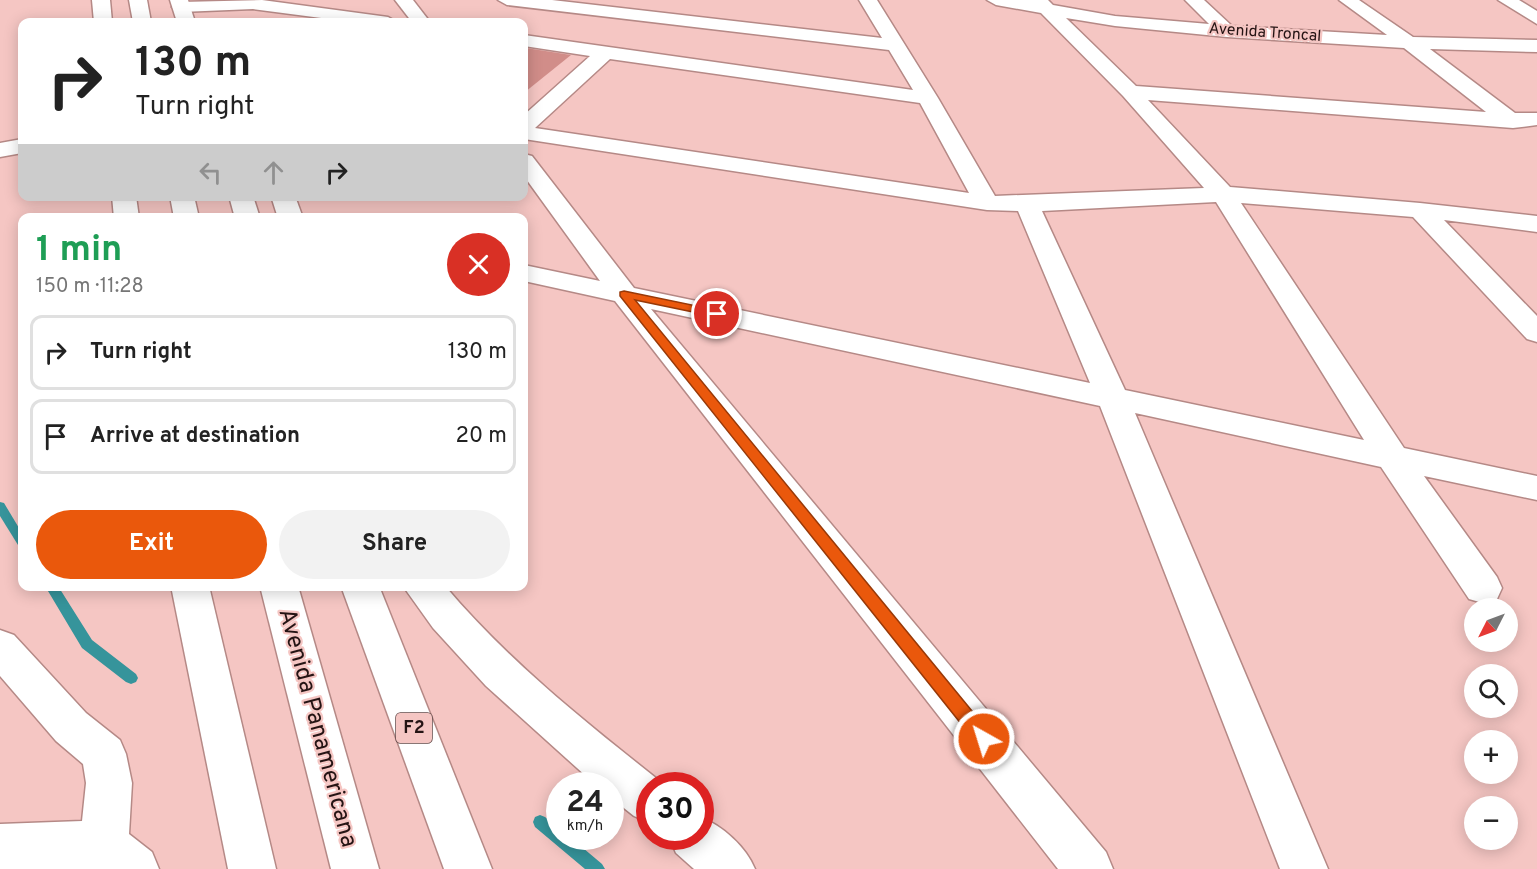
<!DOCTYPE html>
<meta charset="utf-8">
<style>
body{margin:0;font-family:Overpass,sans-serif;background:#f2f2f2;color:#222;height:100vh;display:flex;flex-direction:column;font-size:22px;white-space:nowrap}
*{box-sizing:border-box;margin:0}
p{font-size:20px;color:#767676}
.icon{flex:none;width:33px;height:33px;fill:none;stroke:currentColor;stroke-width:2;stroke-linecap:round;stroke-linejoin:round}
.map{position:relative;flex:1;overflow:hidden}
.sheet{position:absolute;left:18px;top:213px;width:510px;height:378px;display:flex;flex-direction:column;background:#fff;border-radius:12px;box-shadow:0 3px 15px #0003}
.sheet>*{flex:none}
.guide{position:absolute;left:18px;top:18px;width:510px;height:183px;border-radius:12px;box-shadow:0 3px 15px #0003;background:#fff;color:#222;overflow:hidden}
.needle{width:39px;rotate:228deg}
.tools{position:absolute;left:1464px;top:598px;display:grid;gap:12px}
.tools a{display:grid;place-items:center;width:54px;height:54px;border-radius:50%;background:#fff;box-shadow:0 3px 15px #0003;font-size:30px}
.speed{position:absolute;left:546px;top:772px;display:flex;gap:12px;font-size:30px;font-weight:700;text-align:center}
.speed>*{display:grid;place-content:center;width:78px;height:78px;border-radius:50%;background:#fff;box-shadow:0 3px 15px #0003;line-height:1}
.speed small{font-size:15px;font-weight:400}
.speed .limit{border:9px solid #d22;background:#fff;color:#111}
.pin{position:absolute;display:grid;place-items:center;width:51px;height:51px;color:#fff;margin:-26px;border:3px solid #fff;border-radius:50%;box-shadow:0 2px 6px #0007}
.me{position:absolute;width:66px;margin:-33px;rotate:321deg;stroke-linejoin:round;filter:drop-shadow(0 0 4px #0008)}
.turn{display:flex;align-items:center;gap:21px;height:126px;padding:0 18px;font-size:27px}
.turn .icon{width:78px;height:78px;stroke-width:2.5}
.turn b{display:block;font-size:42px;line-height:51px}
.lanes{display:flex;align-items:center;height:57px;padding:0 18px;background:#0003;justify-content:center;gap:30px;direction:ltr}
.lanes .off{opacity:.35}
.round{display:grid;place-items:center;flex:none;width:63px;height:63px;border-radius:32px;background:#f2f2f2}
.head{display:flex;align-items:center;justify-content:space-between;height:102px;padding:0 18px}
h1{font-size:36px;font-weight:700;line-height:45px;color:#1e9e55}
.cta{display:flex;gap:12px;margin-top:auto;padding:12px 18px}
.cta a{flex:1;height:69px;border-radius:36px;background:#ea580c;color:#fff;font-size:24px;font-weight:700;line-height:69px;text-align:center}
.cta a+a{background:#f2f2f2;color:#222}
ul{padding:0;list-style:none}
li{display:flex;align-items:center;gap:18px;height:75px;margin:0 12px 9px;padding:0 6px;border:3px solid #e0e0e0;border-radius:12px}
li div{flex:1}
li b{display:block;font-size:22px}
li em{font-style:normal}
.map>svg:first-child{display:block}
.green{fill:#d18d89}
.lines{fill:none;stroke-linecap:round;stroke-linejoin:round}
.stream{fill:#36949b;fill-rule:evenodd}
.street-casing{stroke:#b58986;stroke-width:3}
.highway-casing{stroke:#b58986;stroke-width:3}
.street{fill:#fff;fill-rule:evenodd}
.highway{fill:#fff;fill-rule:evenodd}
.route{fill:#ea580c;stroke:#983908;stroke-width:1.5}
.labels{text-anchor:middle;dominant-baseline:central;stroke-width:4.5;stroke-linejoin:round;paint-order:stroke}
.far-street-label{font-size:16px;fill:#251414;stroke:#f5c6c3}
.shield{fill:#f5c6c3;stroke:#634948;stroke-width:1.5}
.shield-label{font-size:18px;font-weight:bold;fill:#251414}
.near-street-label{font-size:24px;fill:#251414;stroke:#f5c6c3}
</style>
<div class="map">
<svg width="1537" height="869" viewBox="0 0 1537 869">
<rect width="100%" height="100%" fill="#f5c6c3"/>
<!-- green -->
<path class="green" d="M 526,48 L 571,55 L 525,92 L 524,50 Z"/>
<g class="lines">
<!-- stream -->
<g class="stream">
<path d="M 0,502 L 4,503 L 22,533 L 22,546 L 18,545 L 0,516 Z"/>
<path d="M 45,586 L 58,586 L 92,640 L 136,674 L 138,678 L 136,682 L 131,684 L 126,682 L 82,648 Z"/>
<path d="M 540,815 L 545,817 L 560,829 L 560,837 L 570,837 L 602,864 L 605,869 L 585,869 L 535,827 L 533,822 L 535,817 Z"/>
</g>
<defs>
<g id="street">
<path d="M 92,0 L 110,0 L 112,22 L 94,22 Z"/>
<path d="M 262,0 L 388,17 L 397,22 L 352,22 L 253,9 L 181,12 L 172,7 L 181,2 Z"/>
<path d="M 395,0 L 413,0 L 430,22 L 412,22 Z"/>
<path d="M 498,0 L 552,0 L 882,38 L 859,0 L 877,0 L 938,98 L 995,196 L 1204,188 L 1123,96 L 1041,13 L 996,5 L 987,0 L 1048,0 L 1053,5 L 1115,16 L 1209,24 L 1185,0 L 1204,0 L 1232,26 L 1387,35 L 1339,0 L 1359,0 L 1413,37 L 1537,40 L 1537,52 L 1430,49 L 1515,113 L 1537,113 L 1537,125 L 1513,128 L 1148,100 L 1230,187 L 1420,203 L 1537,216 L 1537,232 L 1444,220 L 1537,316 L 1537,342 L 1527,339 L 1413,217 L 1241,203 L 1404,448 L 1537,476 L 1537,500 L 1424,476 L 1497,577 L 1502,588 L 1497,599 L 1483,603 L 1469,599 L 1381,467 L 1135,413 L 1328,869 L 1280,869 L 1100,406 L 651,309 L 1106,852 L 1113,869 L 1058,869 L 615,301 L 524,281 L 524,265 L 600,281 L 524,176 L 524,154 L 532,156 L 634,288 L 1090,383 L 1018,211 L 987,210 L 524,139 L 524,115 L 590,56 L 524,46 L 524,35 L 913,90 L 889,50 L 507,5 ZM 1066,18 L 1115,26 L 1227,37 L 1404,48 L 1486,112 L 1136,86 ZM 610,59 L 920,103 L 969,193 L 535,128 ZM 1216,202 L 1364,440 L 1125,390 L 1042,211 Z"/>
<path d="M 1498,0 L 1519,0 L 1537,11 L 1537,24 Z"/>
<path d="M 22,139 L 22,153 L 0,157 L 0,143 Z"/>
<path d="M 112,196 L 136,196 L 139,218 L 114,218 Z"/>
<path d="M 271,196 L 295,196 L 303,218 L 278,218 Z"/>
<path d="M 171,586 L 209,586 L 276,869 L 228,869 Z"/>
<path d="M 403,586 L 445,586 C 510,663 588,724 666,786 L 650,786 L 650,823 L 634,816 L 610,797 L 610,786 L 597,786 L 486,686 L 433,628 Z"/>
<path d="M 0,630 L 14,635 L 86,713 L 120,740 L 126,754 L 132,783 L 129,834 L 152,852 L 159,869 L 0,869 L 0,824 L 82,821 L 86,783 L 83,764 L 56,741 L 0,676 Z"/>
<path d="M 700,817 C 723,826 746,847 755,869 L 694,869 L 676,853 L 669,837 L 700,837 Z"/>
</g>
<g id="highway">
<path d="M 129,0 L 147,0 L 151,22 L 133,22 Z"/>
<path d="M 170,0 L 188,0 L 195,22 L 177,22 Z"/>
<path d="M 170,196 L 194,196 L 199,218 L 174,218 Z"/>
<path d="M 229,196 L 253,196 L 260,218 L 235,218 Z"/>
<path d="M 260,586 L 298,586 L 379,869 L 331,869 Z"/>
<path d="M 341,586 L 379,586 L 492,869 L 444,869 Z"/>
</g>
</defs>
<!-- street casing -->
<use href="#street" class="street-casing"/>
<!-- highway casing -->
<use href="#highway" class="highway-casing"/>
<!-- street -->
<use href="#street" class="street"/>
<!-- highway -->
<use href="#highway" class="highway"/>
</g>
<!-- route -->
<path class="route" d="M 624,291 L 721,311 L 721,316 L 717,317 L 635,300 L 990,733 L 993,739 L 990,745 L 984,747 L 978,745 L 620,296 L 620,292 Z"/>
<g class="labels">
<!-- far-street labels -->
<g class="far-street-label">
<text transform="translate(1265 33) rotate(4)">Avenida Troncal</text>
</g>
<!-- shield labels -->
<rect class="shield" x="396" y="713" width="36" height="30" rx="4.5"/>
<g class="shield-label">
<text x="414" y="728">F2</text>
</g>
<!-- near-street labels -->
<g class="near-street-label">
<text transform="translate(317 728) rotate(75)">Avenida Panamericana</text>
</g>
</g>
</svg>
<div class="tools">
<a><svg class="needle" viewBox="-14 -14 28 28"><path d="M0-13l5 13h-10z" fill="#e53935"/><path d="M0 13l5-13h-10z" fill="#767676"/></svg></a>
<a><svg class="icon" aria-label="search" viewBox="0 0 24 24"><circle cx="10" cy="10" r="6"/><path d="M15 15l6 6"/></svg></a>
<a>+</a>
<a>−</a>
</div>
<div class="speed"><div>24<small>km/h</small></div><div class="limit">30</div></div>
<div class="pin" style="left:717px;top:314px;background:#d93025"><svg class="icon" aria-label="arrive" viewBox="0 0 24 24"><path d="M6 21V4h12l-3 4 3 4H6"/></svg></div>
<svg class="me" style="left:984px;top:739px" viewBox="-20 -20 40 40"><circle r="17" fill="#ea580c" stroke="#fff" stroke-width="3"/><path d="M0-11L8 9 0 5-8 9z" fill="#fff"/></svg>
<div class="guide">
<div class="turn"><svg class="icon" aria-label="right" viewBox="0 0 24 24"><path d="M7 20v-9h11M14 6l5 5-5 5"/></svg><div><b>130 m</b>Turn right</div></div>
<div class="lanes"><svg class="icon off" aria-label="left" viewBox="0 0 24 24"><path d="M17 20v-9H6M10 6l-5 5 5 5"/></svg><svg class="icon off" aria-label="ahead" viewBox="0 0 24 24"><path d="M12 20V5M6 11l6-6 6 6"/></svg><svg class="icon" aria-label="right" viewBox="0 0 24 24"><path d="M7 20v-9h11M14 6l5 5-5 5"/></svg></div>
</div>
<section class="sheet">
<div class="head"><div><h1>1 min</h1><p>150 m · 11:28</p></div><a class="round" style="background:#d93025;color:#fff"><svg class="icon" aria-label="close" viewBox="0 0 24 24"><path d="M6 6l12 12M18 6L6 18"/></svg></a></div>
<ul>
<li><svg class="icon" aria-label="right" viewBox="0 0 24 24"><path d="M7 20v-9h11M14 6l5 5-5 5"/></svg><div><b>Turn right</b></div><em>130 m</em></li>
<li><svg class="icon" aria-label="arrive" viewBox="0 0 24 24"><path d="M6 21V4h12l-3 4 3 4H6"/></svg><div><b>Arrive at destination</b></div><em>20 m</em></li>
</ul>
<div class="cta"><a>Exit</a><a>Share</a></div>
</section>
</div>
